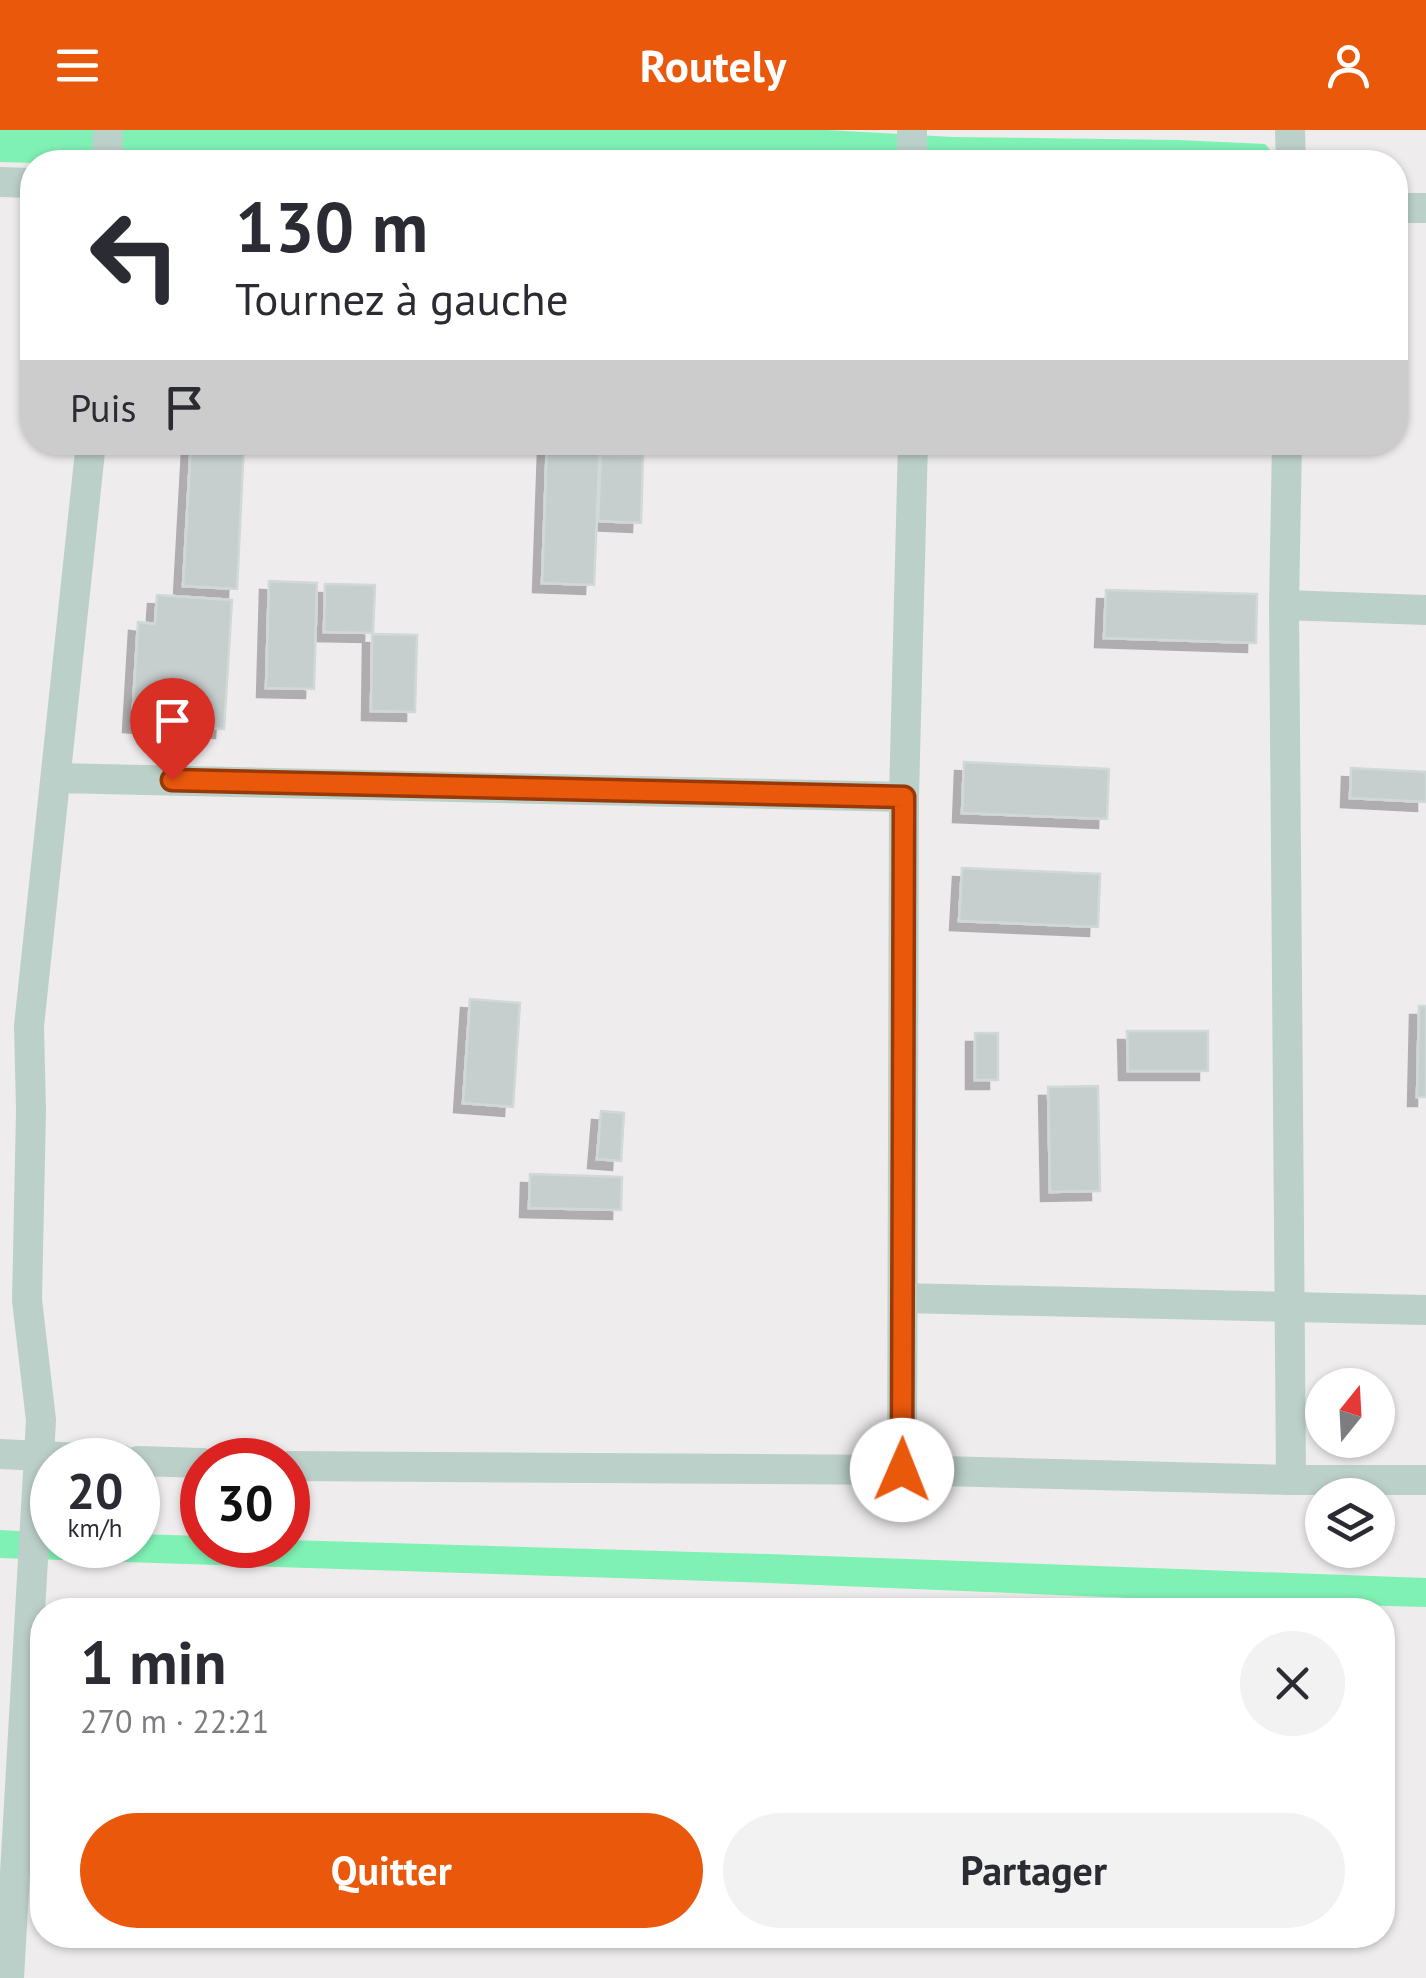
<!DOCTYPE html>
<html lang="fr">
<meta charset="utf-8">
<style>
body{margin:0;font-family:"PT Sans",sans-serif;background:#f2f2f3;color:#2b2b33;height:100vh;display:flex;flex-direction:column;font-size:38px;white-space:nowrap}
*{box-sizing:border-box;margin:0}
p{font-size:32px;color:#7c7c81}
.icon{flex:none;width:55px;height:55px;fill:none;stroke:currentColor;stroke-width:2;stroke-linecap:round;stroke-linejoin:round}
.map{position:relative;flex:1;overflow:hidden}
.drawer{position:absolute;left:30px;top:1468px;width:1365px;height:350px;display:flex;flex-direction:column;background:#fff;border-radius:40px;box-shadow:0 2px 8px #0004}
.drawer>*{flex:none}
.banner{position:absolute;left:20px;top:20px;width:1388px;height:305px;border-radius:40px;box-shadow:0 2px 8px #0004;background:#fff;color:#2b2b33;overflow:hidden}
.needle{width:65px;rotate:18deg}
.controls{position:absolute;left:1305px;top:1238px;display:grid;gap:20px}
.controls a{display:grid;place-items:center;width:90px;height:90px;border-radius:50%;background:#fff;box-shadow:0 2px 8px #0004;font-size:50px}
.speed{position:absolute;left:30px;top:1308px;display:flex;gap:20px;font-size:50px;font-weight:700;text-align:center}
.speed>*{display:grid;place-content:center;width:130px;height:130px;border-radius:50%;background:#fff;box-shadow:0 2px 8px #0004;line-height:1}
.speed small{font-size:25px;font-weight:400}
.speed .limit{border:15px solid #d22;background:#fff;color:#111}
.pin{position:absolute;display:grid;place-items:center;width:85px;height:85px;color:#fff;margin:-102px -42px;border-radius:50% 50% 50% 0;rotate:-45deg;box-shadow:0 0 10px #0007}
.pin .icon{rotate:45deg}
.me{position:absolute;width:110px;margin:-55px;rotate:1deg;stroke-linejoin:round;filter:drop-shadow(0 0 8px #0008)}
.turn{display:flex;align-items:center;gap:35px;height:210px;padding:0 50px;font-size:45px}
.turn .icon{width:130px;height:130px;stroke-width:2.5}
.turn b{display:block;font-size:70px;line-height:85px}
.then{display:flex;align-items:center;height:95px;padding:0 50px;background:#0003;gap:20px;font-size:38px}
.round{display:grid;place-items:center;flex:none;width:105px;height:105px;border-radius:52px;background:#f2f2f3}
.head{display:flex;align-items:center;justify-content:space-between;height:170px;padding:0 50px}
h1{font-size:60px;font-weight:800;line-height:75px}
.cta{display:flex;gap:20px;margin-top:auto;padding:20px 50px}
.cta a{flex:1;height:115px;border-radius:60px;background:#ea580c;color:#fff;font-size:40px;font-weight:800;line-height:115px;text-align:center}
.cta a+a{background:#f2f2f3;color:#2b2b33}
header{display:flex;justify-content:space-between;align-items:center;height:130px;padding:0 50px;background:#ea580c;color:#fff;font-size:45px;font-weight:800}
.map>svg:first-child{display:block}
.water{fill:#80f1b4}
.building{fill:#c6cfce;stroke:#d0d9d8;stroke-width:2.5;filter:url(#shadow)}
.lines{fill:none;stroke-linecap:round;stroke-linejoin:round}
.minor{stroke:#bcd0ca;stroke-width:30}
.route-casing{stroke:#983908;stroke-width:25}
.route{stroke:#ea580c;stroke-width:18}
</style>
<header><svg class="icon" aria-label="menu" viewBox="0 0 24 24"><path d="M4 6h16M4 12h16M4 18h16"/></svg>Routely<svg class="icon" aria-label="person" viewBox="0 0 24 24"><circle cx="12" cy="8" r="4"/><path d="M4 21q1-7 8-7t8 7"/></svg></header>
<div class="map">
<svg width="1426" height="1848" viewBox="0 0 1426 1848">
<defs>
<filter id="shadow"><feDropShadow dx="-9" dy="9" stdDeviation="0" flood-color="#0004"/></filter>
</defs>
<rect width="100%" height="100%" fill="#efecee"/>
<!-- water -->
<g class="water">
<path d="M 0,0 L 827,0 L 953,7 L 1179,10 L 1265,14 L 1281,32 L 32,33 L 0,32 Z"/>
<path d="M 0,1400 L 52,1403 L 52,1415 L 138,1415 L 138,1404 L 202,1406 L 202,1415 L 288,1415 L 288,1410 L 768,1424 L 1426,1448 L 1426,1477 L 1202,1471 L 768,1453 L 0,1428 Z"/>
</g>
<!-- building -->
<g class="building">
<path d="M 191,312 L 244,312 L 237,459 L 183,456 Z"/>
<path d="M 547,312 L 600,312 L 594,455 L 542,453 Z"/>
<path d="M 601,325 L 643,326 L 641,393 L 598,391 Z"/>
<path d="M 269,451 L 317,453 L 314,559 L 266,558 Z"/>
<path d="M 325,454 L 375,455 L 373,503 L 324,502 Z"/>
<path d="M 1106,460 L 1257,464 L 1256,513 L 1104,508 Z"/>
<path d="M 157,465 L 232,470 L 224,599 L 132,593 L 138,492 L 155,494 Z"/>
<path d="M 372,504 L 417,505 L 415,582 L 371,581 Z"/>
<path d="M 964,632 L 1109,639 L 1107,689 L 962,683 Z"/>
<path d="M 1351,638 L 1426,642 L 1426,672 L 1350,668 Z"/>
<path d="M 962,738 L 1100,744 L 1098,797 L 959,791 Z"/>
<path d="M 470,869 L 520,873 L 513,977 L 463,973 Z"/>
<path d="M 1419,876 L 1426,876 L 1426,967 L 1417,967 Z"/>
<path d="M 1127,901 L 1208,901 L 1208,941 L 1128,941 Z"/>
<rect x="975" y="903" width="23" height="47"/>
<path d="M 1098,956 L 1100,1061 L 1050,1062 L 1048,957 Z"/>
<path d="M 601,981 L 624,983 L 621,1031 L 597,1029 Z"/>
<path d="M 530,1044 L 622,1047 L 621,1080 L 529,1078 Z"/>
</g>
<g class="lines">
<!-- minor -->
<g class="minor">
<path d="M 1290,0 L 1291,32"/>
<path d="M 107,32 L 108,0"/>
<path d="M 912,32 L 912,0"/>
<path d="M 0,52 L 32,53"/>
<path d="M 1395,78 L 1426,78"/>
<path d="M 1287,312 L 1284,475 L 1291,1350"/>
<path d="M 1284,475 L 1426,480"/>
<path d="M 56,648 L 904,667"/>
<path d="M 903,1168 L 1426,1180"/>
<path d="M 0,1324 L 122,1330"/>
<path d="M 138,1331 L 202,1333"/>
<path d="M 288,1336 L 902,1340 L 1291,1350 L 1426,1350"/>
<path d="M 902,1340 L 904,667 L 913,312"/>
<path d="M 9,1848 L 41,1290 L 27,1170 L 31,981 L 29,896 L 91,312"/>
</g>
</g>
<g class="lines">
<defs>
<path id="route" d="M 172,650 L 904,667 L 902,1340"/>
</defs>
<!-- route casing -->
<use href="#route" class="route-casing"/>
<!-- route -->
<use href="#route" class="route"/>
</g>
</svg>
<div class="controls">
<a><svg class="needle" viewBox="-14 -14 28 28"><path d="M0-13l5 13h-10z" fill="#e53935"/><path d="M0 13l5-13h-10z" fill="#7c7c81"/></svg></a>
<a><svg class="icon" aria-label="layers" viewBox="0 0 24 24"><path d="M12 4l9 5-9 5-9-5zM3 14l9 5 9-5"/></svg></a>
</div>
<div class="speed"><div>20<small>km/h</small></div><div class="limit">30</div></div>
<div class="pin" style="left:172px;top:650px;background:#d93025"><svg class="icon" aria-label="arrive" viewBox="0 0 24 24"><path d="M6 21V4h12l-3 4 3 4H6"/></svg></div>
<svg class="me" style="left:902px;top:1340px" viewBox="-20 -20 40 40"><circle r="19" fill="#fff"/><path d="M0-13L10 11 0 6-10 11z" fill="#ea580c"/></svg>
<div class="banner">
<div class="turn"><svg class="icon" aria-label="left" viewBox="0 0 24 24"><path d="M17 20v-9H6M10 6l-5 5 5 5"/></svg><div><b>130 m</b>Tournez à gauche</div></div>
<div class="then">Puis<svg class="icon" aria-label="arrive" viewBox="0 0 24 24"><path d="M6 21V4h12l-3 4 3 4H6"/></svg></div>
</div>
<section class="drawer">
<div class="head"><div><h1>1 min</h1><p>270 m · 22:21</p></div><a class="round"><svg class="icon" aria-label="close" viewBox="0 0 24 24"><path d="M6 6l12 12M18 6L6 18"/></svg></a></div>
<div class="cta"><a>Quitter</a><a>Partager</a></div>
</section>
</div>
